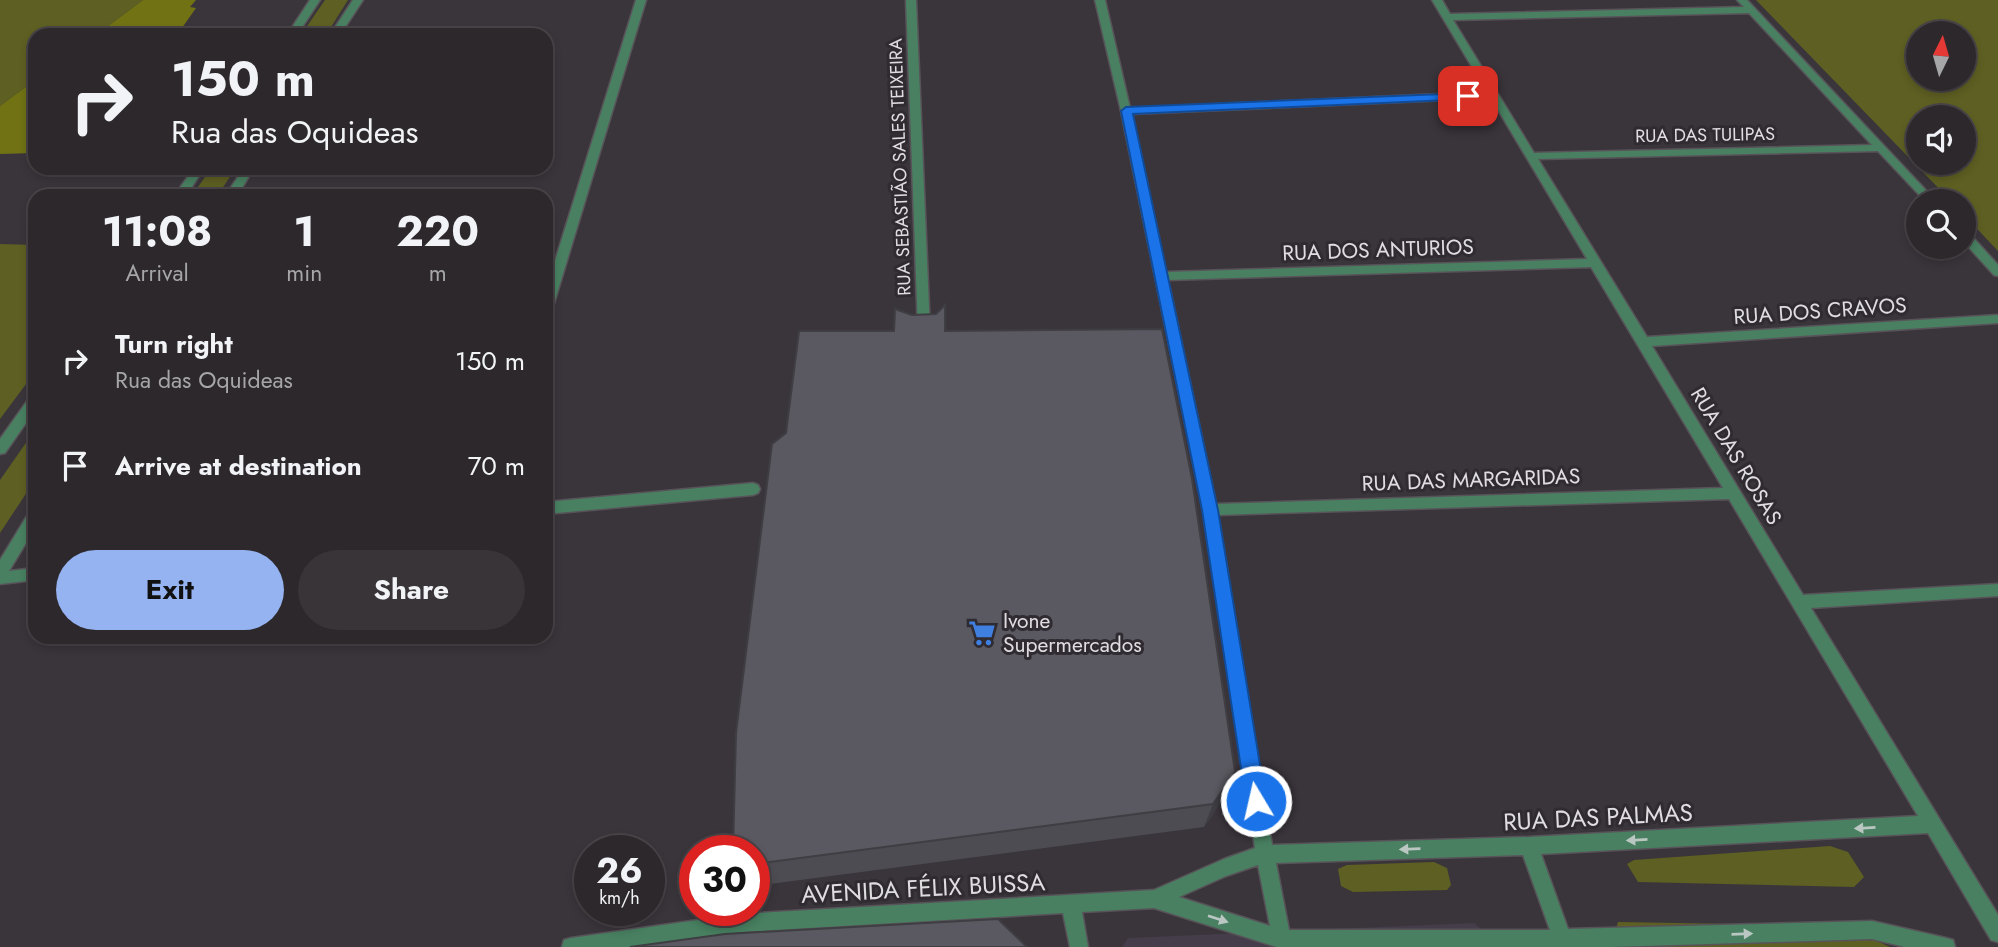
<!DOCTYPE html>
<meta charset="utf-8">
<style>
body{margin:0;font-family:Jost,sans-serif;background:#383438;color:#f1f3f6;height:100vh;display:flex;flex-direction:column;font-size:26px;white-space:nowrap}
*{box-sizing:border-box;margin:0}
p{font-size:23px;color:#a6a6a9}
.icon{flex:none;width:38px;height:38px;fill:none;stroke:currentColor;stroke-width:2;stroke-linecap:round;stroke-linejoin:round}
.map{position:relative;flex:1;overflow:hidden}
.details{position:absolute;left:28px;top:189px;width:525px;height:455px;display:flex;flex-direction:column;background:#2c282c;border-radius:21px;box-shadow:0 4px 10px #0003,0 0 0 2px #484448}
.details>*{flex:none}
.top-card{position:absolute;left:28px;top:28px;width:525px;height:147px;border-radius:21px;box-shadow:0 4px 10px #0003,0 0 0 2px #484448;background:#2c282c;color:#f1f3f6;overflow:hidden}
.needle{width:46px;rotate:5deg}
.controls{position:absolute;left:1906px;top:21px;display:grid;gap:14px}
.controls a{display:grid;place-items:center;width:70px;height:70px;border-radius:50%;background:#2c282c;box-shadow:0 4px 10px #0003,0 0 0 2px #484448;font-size:35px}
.speed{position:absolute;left:574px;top:835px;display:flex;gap:14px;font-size:35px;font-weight:700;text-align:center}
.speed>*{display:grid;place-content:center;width:91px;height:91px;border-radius:50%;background:#2c282c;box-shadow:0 4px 10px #0003,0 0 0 2px #484448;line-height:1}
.speed small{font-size:18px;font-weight:400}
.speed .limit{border:10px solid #d22;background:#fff;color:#111}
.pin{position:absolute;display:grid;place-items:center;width:60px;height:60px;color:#fff;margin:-30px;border-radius:14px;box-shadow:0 4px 10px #0006}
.me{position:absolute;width:77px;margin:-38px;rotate:351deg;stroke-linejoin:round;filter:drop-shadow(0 0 5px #0008)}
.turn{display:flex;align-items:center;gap:24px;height:147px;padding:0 28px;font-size:32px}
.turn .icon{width:91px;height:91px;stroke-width:2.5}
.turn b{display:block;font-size:49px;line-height:60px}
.eta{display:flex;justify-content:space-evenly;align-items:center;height:119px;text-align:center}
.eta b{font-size:42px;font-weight:700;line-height:49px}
.cta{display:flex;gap:14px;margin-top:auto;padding:14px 28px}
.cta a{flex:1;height:80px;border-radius:42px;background:#95b2f1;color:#111;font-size:28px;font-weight:700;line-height:80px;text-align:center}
.cta a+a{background:#383438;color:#f1f3f6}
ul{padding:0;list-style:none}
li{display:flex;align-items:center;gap:21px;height:105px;padding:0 28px}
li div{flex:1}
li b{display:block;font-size:26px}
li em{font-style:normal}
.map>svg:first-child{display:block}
.built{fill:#453d49}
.green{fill:#5e5f22;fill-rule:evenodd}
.forest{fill:#707214}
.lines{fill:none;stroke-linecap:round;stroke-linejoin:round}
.minor-casing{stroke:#585359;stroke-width:3}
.minor{fill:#488061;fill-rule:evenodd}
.wall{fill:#4d4c53}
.shaded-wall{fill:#3f3e43}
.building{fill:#5a5860;stroke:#3f3e43;stroke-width:2}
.oneway{fill:#bac6c1}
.route{fill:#1a73e8;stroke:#114b97;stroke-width:2}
.labels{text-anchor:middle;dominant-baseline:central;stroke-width:6;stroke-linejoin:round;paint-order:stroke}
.far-street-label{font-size:18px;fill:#e0dde1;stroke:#2f2b31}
.street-label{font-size:21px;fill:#e0dde1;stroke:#2f2b31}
.poi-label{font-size:21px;fill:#e0dde1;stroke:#2f2b31;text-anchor:start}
.near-street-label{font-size:24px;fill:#e0dde1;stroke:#2f2b31}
</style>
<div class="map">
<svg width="1998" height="947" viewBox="0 0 1998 947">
<rect width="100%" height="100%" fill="#3a353b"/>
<!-- built -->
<path class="built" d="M 1474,923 L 1503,947 L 1122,947 L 1128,938 Z"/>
<!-- green -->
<g class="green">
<path d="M 0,0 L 143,0 L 96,35 L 35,35 L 35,80 L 0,106 Z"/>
<path d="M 325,0 L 348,0 L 326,35 L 301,35 Z"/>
<path d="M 1756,0 L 1998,0 L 1998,251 L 1964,215 L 1964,201 L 1951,201 ZM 1918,33 L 1964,33 L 1964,79 L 1918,79 ZM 1918,117 L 1964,117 L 1964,163 L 1918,163 Z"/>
<path d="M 211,168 L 236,168 L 217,196 L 192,196 Z"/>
<path d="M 0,244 L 35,245 L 35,372 L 0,419 Z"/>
<path d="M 35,430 L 35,480 L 0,533 L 0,480 Z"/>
<path d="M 1830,846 L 1848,852 L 1864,877 L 1854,887 L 1638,882 L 1627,864 L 1634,860 Z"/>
<path d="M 1434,862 L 1447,868 L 1451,885 L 1447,890 L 1353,892 L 1341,886 L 1338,869 L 1347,865 Z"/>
<path d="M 1618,922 L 1844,926 L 1890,947 L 1610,947 Z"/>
</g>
<!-- forest -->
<g class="forest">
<path d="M 143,0 L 196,0 L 190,7 L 196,8 L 177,35 L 96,35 Z"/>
<path d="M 35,80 L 35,153 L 0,154 L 0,106 Z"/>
</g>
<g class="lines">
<defs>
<g id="minor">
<path d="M 310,0 L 320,0 L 297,35 L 287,35 Z"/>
<path d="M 353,0 L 363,0 L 340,35 L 330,35 Z"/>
<path d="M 636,0 L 646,0 L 552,310 L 546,314 L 546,290 Z"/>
<path d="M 906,0 L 916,0 L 930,331 L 924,335 L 918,331 Z"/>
<path d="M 1095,0 L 1105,0 L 1130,108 L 1487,92 L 1432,0 L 1442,0 L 1450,14 L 1744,7 L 1737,0 L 1747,0 L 1936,201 L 1925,201 L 1878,151 L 1538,159 L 1647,337 L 1998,315 L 1998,323 L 1652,346 L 1803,595 L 1998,584 L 1998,596 L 1811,608 L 1998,915 L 1998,942 L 1991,940 L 1928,833 L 1541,854 L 1568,929 L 1872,921 L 1946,938 L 1953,940 L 1955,947 L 1905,947 L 1872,939 L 1611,947 L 1277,947 L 1154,908 L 1082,912 L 1088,947 L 1070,947 L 1063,913 L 741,932 L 638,947 L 562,947 L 564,940 L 571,938 L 741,914 L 1154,890 L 1224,859 L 1255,848 L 1203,510 L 1121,111 ZM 1749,13 L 1872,145 L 1534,153 L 1453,20 ZM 1491,98 L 1587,259 L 1166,272 L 1132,114 ZM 1591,267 L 1723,488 L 1216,504 L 1168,280 ZM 1729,499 L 1918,816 L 1529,837 L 1272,845 L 1218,515 ZM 1523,855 L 1550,930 L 1289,930 L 1276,863 ZM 1258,865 L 1270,926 L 1179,897 L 1226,876 Z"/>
<path d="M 194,168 L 204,168 L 186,196 L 174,196 Z"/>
<path d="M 244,168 L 254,168 L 237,196 L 225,196 Z"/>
<path d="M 1964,231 L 1968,232 L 1998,265 L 1998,276 L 1994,275 L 1964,242 Z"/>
<path d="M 35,395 L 35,410 L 5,453 L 0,454 L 0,439 L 30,397 Z"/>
<path d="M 753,483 L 758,485 L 760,489 L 758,493 L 753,495 L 546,514 L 546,502 Z"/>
<path d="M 35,509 L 35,528 L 9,571 L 35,568 L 35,580 L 0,584 L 0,560 L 30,511 Z"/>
</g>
</defs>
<!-- minor casing -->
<use href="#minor" class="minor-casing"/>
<!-- minor -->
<use href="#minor" class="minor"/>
</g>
<!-- wall -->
<path class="wall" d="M 894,331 L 946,331 L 1226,795 L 1204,827 L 754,886 L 754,850 L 786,433 Z"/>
<!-- shaded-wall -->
<path class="shaded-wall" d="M 1235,772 L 1226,795 L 1204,827 L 1213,804 Z"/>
<!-- building -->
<g class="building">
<path d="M 945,305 L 945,331 L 1162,329 L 1192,479 L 1235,772 L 1213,804 L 754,864 L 754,850 L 733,850 L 736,733 L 772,444 L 786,433 L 799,331 L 894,331 L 895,309 L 912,315 L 936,314 Z"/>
<path d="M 998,919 L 1027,947 L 630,947 L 725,934 Z"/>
</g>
<!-- one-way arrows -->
<defs><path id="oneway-solid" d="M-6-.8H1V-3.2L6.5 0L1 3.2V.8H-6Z" transform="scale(1.75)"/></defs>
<g class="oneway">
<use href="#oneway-solid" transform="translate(1865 828) rotate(177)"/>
<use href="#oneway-solid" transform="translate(1637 840) rotate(177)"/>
<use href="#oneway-solid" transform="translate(1410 849) rotate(178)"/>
<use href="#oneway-solid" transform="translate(1218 919) rotate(18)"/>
<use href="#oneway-solid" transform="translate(1742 934) rotate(-2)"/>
</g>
<!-- route -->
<path class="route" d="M 1468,93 L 1472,94 L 1472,99 L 1133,114 L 1218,510 L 1266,801 L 1263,808 L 1256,811 L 1249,808 L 1246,801 L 1202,510 L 1121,111 L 1126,107 Z"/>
<!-- icons -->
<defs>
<symbol id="supermarket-bare" viewBox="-9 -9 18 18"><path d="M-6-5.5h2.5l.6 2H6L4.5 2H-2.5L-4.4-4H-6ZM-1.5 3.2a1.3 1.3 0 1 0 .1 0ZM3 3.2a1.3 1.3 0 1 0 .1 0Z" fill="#3f7fe0" stroke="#2f2b31" stroke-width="2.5" paint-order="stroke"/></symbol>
</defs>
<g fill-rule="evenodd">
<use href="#supermarket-bare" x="963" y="614" width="38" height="38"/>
</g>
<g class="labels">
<!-- far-street labels -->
<g class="far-street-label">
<text transform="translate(1705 135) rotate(-1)">RUA DAS TULIPAS</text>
<text transform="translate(900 167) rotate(-92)">RUA SEBASTIÃO SALES TEIXEIRA</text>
</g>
<!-- street labels -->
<g class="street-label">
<text transform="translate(1378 250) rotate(-2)">RUA DOS ANTURIOS</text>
<text transform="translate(1820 311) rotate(-4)">RUA DOS CRAVOS</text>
<text transform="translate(1736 456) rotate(59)">RUA DAS ROSAS</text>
<text transform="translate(1471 480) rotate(-2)">RUA DAS MARGARIDAS</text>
</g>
<!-- poi labels -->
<g class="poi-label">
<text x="1003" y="621">Ivone<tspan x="1003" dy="24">Supermercados</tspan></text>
</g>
<!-- near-street labels -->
<g class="near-street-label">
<text transform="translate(1598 817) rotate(-3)">RUA DAS PALMAS</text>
<text transform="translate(923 888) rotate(-3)">AVENIDA FÉLIX BUISSA</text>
</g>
</g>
</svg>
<div class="controls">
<a><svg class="needle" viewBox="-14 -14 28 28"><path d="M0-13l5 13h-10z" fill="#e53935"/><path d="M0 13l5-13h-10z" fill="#a6a6a9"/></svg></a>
<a><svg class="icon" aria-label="sound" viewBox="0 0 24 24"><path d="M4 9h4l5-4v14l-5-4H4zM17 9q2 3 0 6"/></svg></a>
<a><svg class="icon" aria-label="search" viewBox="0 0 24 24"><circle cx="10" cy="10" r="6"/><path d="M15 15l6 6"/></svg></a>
</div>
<div class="speed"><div>26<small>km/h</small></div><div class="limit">30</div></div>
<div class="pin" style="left:1468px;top:96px;background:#d93025"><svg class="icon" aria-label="arrive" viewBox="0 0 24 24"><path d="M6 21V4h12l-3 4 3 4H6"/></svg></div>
<svg class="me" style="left:1256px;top:801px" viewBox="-20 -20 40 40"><circle r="17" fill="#1a73e8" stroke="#fff" stroke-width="3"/><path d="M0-11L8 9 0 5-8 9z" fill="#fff"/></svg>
<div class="top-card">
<div class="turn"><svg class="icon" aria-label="right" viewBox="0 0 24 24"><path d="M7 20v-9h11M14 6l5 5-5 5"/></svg><div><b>150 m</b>Rua das Oquideas</div></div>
</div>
<section class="details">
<div class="eta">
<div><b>11:08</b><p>Arrival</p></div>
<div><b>1</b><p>min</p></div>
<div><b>220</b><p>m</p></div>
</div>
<ul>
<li><svg class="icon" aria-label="right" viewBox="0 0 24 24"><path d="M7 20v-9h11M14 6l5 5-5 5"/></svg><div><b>Turn right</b><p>Rua das Oquideas</p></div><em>150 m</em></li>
<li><svg class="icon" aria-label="arrive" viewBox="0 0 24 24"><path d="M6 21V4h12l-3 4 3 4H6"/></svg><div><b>Arrive at destination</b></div><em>70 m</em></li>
</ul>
<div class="cta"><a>Exit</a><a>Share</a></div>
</section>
</div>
